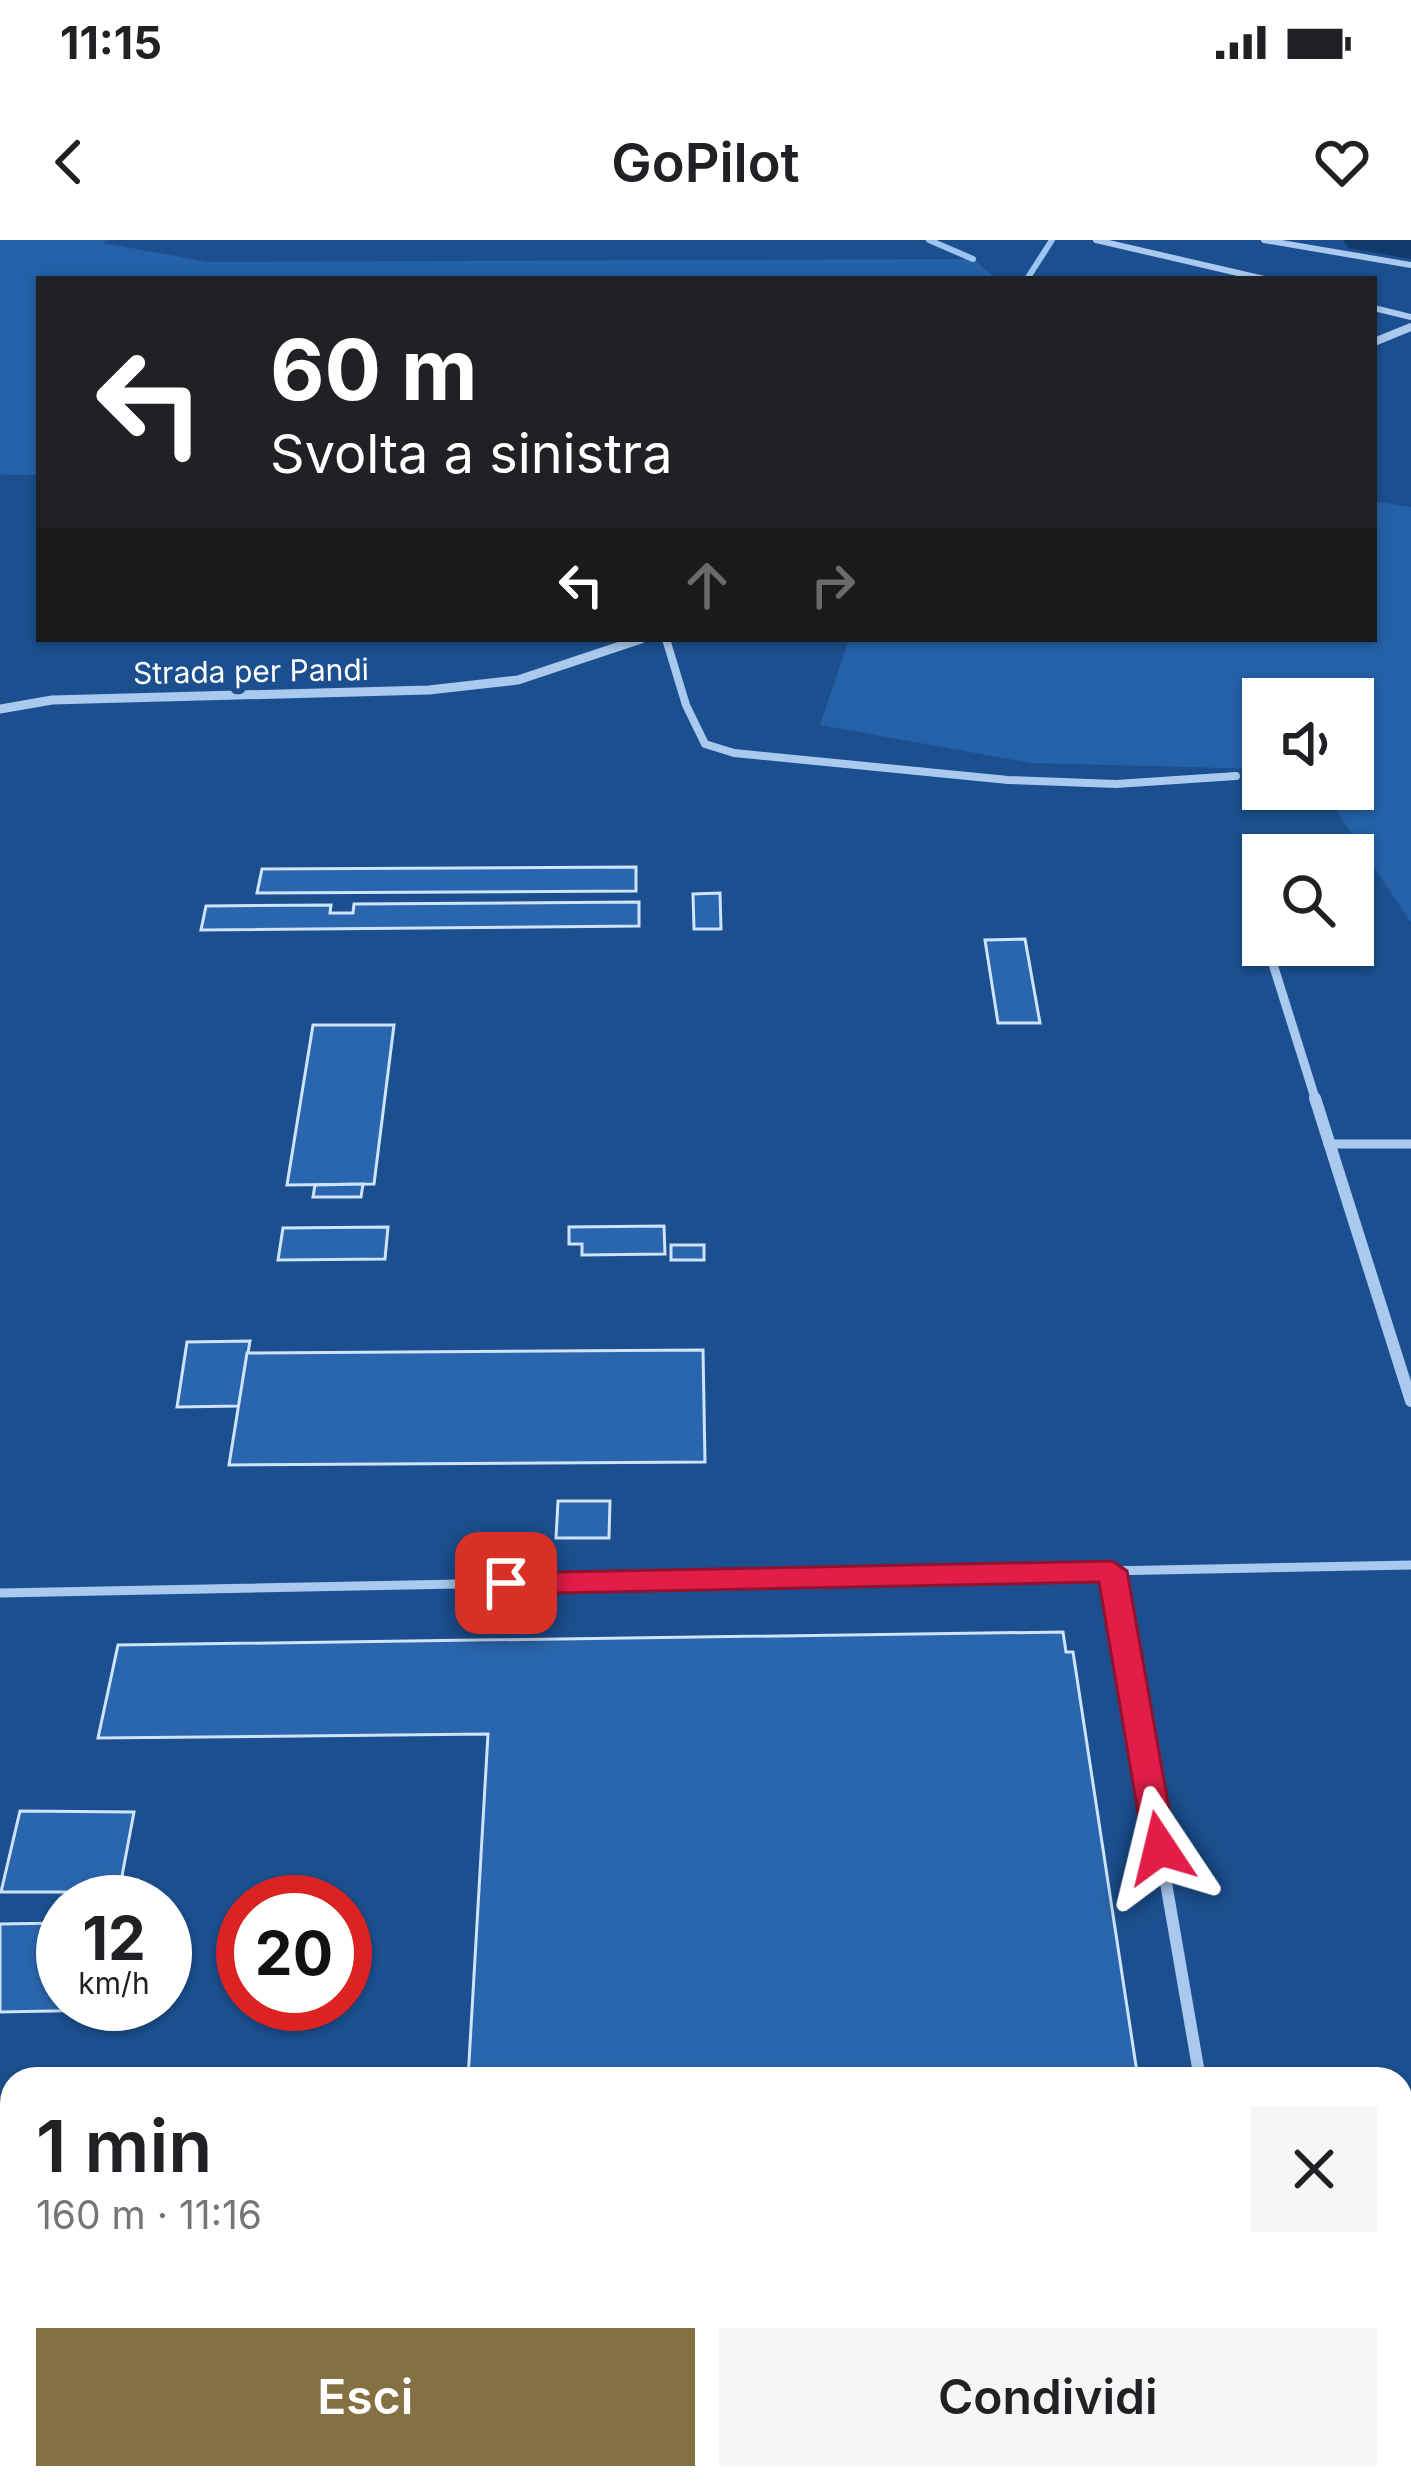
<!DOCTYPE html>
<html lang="it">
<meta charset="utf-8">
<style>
body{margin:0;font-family:Inter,sans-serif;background:#f6f6f6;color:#202124;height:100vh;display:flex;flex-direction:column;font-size:45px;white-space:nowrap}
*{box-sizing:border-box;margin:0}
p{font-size:39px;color:#757577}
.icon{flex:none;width:66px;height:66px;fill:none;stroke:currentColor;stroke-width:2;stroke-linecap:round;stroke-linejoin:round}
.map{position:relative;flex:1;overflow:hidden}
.side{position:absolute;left:0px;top:1827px;width:1413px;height:423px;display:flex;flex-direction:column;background:#fff;border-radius:36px 36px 0 0;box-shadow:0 3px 9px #0004}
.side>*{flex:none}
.guide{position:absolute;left:36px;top:36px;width:1341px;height:366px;border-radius:0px;box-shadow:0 3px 9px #0004;background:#202124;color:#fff;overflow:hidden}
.controls{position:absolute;left:1242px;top:438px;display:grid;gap:24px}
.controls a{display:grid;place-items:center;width:132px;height:132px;border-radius:0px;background:#fff;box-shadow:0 3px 9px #0004;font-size:60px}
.speed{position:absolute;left:36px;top:1635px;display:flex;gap:24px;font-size:60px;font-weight:700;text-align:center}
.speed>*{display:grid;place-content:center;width:156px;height:156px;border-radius:50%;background:#fff;box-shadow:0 3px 9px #0004;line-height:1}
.speed small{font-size:30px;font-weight:400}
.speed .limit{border:18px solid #d22;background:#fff;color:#111}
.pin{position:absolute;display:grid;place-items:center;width:102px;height:102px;color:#fff;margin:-51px;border-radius:24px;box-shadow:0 6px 18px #0006}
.me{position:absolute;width:132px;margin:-66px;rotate:350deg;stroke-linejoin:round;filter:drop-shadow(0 0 9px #0008)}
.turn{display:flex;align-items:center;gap:42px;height:252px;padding:0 36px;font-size:54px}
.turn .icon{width:156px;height:156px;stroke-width:2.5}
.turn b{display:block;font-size:84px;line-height:102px}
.lanes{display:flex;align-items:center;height:114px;padding:0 36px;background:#0003;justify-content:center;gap:60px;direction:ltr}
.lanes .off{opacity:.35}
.round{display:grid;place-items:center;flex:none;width:126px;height:126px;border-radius:0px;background:#f6f6f6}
.headline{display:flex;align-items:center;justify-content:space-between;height:204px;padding:0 36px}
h1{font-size:72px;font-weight:600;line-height:90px}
.button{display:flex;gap:24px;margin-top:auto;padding:24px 36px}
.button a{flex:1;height:138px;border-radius:0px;background:#847042;color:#fff;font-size:48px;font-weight:600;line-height:138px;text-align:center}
.button a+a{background:#f6f6f6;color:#202124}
.status{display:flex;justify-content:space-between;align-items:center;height:84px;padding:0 60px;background:#fff;direction:ltr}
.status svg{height:33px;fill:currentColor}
header{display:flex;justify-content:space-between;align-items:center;height:156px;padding:0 36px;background:#fff;font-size:54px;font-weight:600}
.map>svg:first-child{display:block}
.green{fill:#2461a8}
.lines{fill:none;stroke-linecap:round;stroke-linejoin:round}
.stream{stroke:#9cc4f0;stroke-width:6}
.river{fill:#123a6d;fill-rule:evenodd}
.building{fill:#2a66ad;stroke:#cfe3fa;stroke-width:3}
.lane-far3{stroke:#a9c9ee;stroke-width:6}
.lane-far2{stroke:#a9c9ee;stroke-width:8}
.lane-far1{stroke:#a9c9ee;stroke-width:9}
.lane{stroke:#a9c9ee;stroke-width:12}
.street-far2{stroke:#a9c9ee;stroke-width:8}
.street-far1{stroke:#a9c9ee;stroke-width:9}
.street{stroke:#a9c9ee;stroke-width:12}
.route{fill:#e11d48;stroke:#92132f;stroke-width:3}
.labels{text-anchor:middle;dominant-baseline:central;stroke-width:12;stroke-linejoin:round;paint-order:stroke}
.far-street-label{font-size:30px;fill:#fff;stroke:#1b4f8f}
</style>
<div class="status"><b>11:15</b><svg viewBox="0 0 49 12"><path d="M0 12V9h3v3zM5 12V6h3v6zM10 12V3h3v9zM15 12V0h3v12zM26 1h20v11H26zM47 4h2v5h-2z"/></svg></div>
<header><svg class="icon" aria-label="back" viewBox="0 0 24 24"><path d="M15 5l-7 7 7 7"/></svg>GoPilot<svg class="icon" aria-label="heart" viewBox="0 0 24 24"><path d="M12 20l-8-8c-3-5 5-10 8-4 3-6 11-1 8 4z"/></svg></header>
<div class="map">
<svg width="1411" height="2249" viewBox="0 0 1411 2249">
<rect width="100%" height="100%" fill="#1b4f8f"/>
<!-- green -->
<g class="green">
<path d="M 0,0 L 108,0 L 103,3 L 208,22 L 973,19 L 997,39 L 39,39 L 39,235 L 5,235 L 0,234 Z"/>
<path d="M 1374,261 L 1411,267 L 1411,683 L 1326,555 L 1316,549 L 1353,549 L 1353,459 L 1263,459 L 1263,529 L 1031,523 L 820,485 L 849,399 L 1374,399 Z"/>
</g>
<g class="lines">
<!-- stream -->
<g class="stream">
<path d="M 929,0 L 973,19"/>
<path d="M 1027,39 L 1052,0"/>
</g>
<!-- river -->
<path class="river" d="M 1343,0 L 1411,0 L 1411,19 L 1348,8 Z"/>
</g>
<!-- building -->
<g class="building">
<path d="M 636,627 L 636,651 L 257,653 L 262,629 Z"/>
<path d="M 720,653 L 721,689 L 694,689 L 693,654 Z"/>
<path d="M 639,662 L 639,686 L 201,690 L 206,666 L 331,665 L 330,673 L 353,673 L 354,664 Z"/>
<path d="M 1025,699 L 1040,783 L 998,783 L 985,700 Z"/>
<path d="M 313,785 L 394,785 L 374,944 L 287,945 Z"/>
<path d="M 363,944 L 361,957 L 313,957 L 315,945 Z"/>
<path d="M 664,986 L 665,1014 L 582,1015 L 582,1004 L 569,1004 L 569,987 Z"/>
<path d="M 388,987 L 385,1019 L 278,1020 L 283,988 Z"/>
<rect x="671" y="1005" width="33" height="15"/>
<path d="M 250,1101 L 239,1166 L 177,1167 L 187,1102 Z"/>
<path d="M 703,1110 L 705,1222 L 229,1225 L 247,1113 Z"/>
<path d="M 558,1261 L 610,1261 L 609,1298 L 556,1298 Z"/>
<path d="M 1063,1392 L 1066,1412 L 1073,1412 L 1138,1839 L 468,1839 L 488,1494 L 98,1498 L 118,1405 Z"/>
<path d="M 20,1571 L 134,1572 L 119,1652 L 1,1652 Z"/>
<path d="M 63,1683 L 63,1764 L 156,1764 L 155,1769 L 0,1772 L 0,1684 Z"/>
<path d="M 445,2238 L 1197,2238 L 1199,2249 L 445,2249 Z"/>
</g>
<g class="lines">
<!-- lane-far3 -->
<g class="lane-far3">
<path d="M 1096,0 L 1264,39"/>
<path d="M 1264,0 L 1411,25"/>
<path d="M 1374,68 L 1411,77"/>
</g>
<!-- lane-far2 -->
<path class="lane-far2" d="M 666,399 L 686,465 L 705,504 L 734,513 L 1008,540 L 1116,544 L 1236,536"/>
<!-- lane-far1 -->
<g class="lane-far1">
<path d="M 1328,904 L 1411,904"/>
<path d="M 1112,1332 L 1136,1473"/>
<path d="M 0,1353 L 1411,1325"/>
</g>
<!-- lane -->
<g class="lane">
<path d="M 1136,1470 L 1200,1839"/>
<path d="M 1269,2238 L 1271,2249"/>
</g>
<!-- street-far2 -->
<path class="street-far2" d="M 1374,102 L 1411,87"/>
<!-- street-far1 -->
<g class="street-far1">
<path d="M 0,469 L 52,460 L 429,450 L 518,440 L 641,399"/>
<path d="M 1258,674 L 1263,690"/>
<path d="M 1267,705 L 1316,861"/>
</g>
<!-- street -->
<path class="street" d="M 1315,858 L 1411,1161"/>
</g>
<!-- route -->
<path class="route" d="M 1112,1321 L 1127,1331 L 1176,1608 L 1171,1617 L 1160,1621 L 1148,1617 L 1144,1608 L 1099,1342 L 506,1354 L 492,1343 L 506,1333 Z"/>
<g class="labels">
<!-- far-street labels -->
<g class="far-street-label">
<text transform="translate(251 431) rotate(-1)">Strada per Pandi</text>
</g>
</g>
</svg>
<div class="controls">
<a><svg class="icon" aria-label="sound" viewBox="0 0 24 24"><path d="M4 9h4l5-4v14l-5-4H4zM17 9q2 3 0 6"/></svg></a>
<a><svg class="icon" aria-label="search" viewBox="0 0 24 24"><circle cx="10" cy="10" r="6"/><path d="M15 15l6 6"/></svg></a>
</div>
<div class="speed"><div>12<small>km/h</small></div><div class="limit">20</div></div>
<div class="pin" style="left:506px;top:1343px;background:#d93025"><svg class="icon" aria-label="arrive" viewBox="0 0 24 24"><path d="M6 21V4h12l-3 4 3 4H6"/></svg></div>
<svg class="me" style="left:1160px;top:1608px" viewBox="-20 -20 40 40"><path d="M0-17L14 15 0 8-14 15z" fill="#e11d48" stroke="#fff" stroke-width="4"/></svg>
<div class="guide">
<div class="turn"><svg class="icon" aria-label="left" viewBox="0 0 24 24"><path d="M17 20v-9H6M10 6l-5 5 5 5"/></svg><div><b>60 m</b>Svolta a sinistra</div></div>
<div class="lanes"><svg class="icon" aria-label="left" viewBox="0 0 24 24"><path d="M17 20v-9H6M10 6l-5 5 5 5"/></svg><svg class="icon off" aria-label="ahead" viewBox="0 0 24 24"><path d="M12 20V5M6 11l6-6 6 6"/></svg><svg class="icon off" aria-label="right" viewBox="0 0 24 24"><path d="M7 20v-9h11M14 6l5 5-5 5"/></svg></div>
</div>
<section class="side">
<div class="headline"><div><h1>1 min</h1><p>160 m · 11:16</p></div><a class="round"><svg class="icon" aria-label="close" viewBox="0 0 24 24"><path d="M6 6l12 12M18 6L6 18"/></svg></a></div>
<div class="button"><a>Esci</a><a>Condividi</a></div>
</section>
</div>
